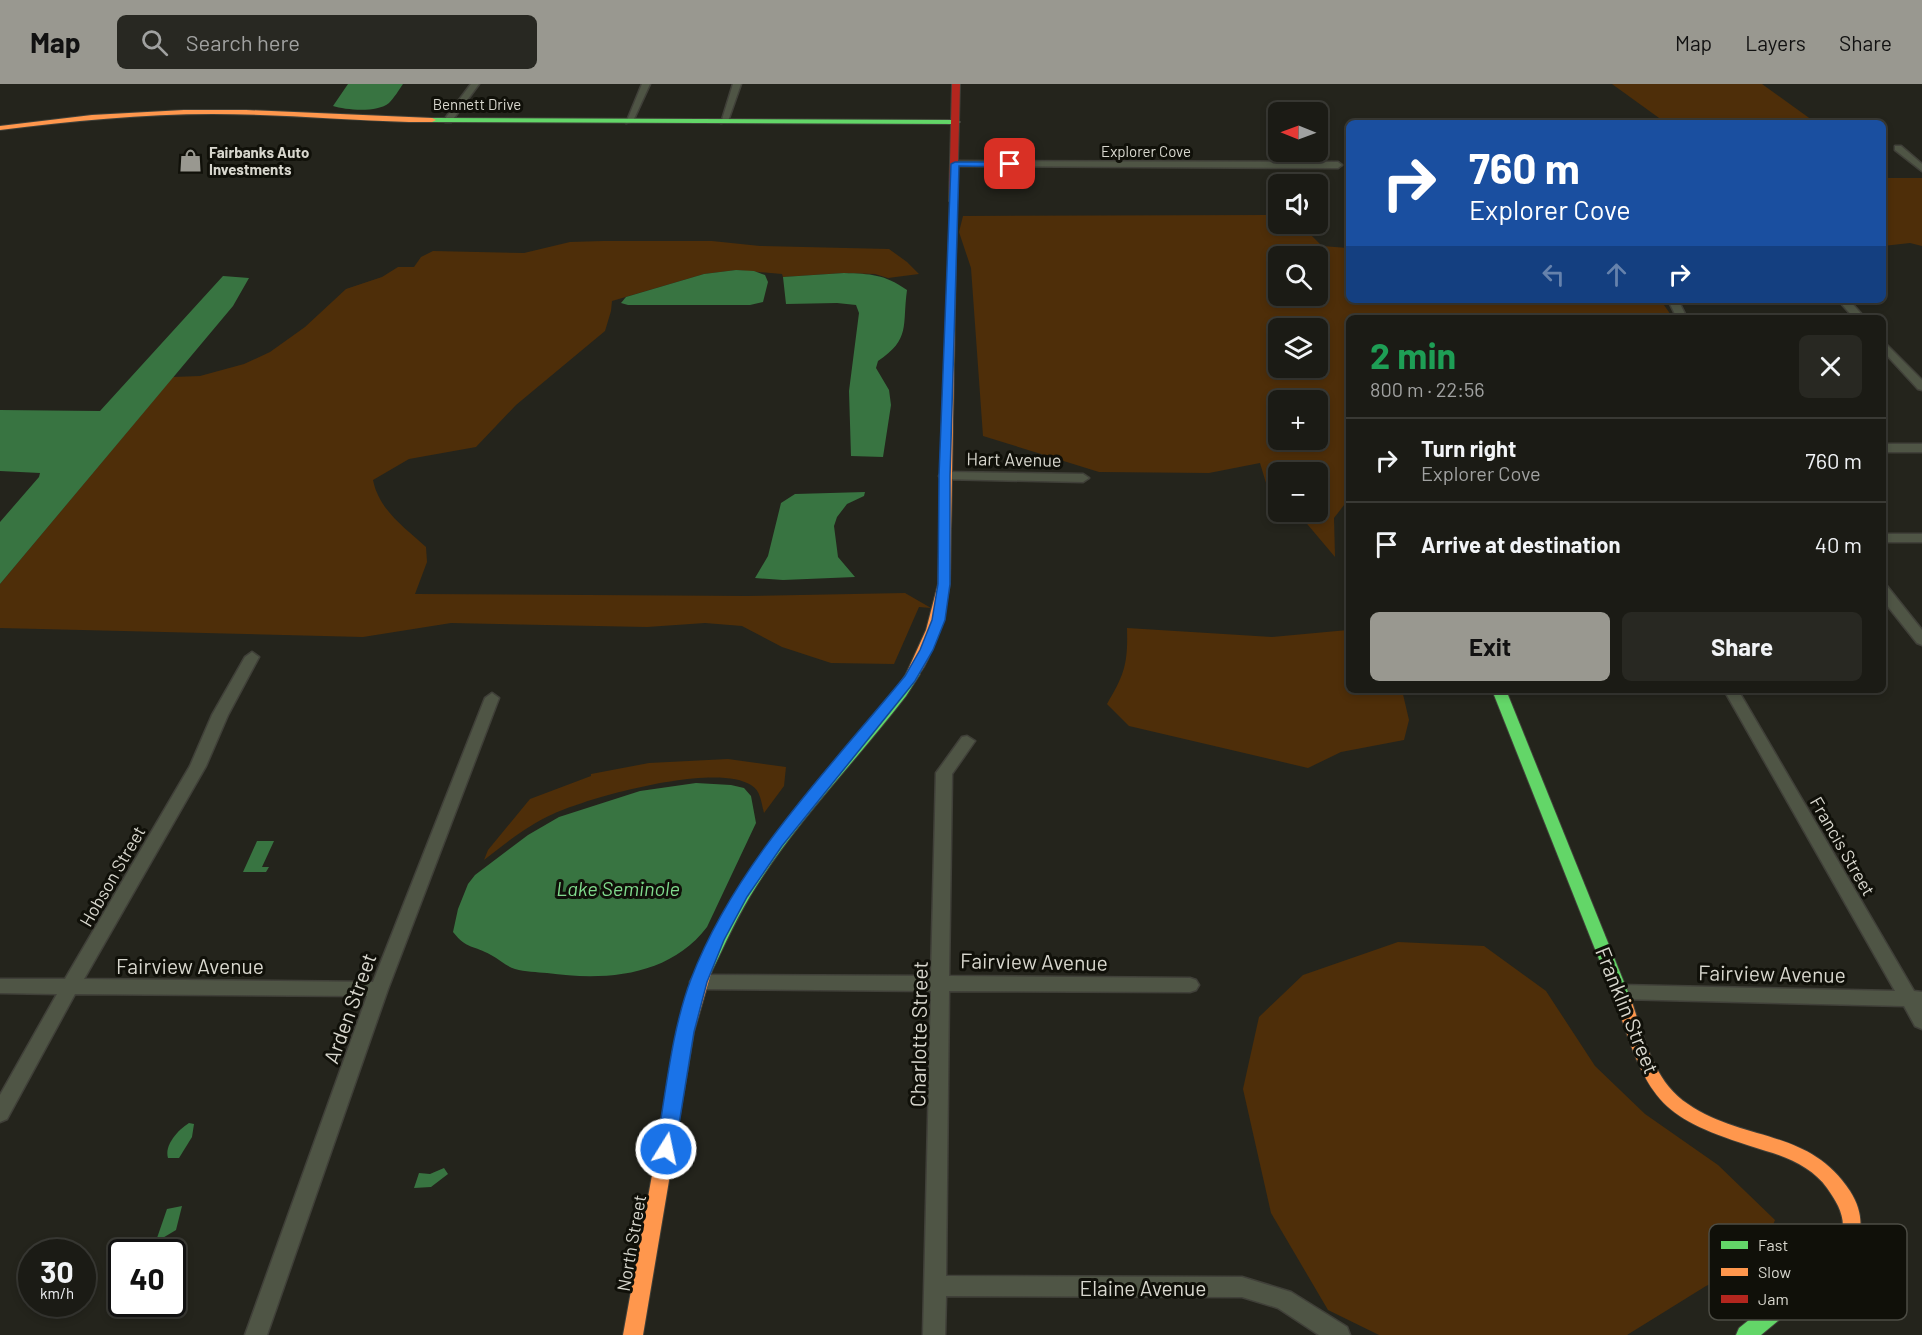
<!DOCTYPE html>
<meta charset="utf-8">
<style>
body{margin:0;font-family:Barlow,sans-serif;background:#282822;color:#f1f3f6;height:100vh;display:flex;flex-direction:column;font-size:22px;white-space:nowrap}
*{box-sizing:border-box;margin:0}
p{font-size:20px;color:#a0a1a0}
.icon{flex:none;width:33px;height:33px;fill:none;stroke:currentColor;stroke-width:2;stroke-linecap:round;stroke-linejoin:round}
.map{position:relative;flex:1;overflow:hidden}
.side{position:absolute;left:1346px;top:231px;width:540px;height:378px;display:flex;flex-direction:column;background:#1b1b15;border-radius:9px;box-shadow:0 3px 9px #0003,0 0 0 2px #393934}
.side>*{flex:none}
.banner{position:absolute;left:1346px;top:36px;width:540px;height:183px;border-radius:9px;box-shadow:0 3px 9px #0003,0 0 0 2px #393934;background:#1a4fa0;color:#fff;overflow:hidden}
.needle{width:39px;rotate:271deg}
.fabs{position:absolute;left:1268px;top:18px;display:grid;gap:12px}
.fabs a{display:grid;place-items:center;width:60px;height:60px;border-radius:9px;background:#1b1b15;box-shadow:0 3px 9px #0003,0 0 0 2px #393934;font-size:30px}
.speed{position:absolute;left:18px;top:1155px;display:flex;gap:12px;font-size:30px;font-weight:700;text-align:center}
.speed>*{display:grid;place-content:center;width:78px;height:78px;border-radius:50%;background:#1b1b15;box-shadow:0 3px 9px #0003,0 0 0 2px #393934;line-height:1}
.speed small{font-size:15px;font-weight:400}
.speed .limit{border:3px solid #111;border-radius:9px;background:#fff;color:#111}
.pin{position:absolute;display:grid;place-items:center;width:51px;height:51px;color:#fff;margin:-26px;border-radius:12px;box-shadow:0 3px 9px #0006}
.me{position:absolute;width:66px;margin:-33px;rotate:10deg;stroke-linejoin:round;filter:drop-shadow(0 0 4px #0008)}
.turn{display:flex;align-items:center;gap:21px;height:126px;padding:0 24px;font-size:27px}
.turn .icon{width:78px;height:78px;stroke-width:2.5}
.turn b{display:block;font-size:42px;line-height:51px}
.lanes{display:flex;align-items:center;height:57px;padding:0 24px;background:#0003;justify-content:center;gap:30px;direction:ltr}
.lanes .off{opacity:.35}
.round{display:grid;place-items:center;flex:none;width:63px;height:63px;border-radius:9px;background:#282822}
.head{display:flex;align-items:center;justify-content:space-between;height:102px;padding:0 24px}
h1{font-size:36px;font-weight:700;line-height:45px;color:#1e9e55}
.cta{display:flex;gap:12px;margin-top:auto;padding:12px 24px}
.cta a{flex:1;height:69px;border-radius:9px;background:#999890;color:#111;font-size:24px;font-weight:700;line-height:69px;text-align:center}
.cta a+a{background:#282822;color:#f1f3f6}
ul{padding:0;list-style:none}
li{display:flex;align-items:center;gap:18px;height:84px;padding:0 24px;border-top:2px solid #393934}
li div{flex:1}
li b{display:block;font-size:22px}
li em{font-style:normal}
header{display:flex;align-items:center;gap:36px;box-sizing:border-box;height:84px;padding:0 30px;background:#999890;color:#111}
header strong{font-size:28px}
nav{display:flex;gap:33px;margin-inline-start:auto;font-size:21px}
.search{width:420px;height:54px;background:#282822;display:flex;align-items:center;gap:15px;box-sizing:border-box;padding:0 21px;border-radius:9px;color:#a0a1a0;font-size:22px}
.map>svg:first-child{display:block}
.green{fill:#4e2e09;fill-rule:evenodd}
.water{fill:#387441}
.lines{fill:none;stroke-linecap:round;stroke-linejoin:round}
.street-casing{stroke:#404039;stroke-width:3}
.fast-casing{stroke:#404039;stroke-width:2}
.slow-casing{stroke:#404039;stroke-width:2}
.jam-casing{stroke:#404039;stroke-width:2}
.street{fill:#4f5545;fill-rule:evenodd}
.fast{fill:#63d668;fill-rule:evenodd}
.slow{fill:#ff974d;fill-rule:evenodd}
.jam{fill:#b3261e;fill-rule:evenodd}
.route{fill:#1a73e8;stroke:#114b97;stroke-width:1.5}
.labels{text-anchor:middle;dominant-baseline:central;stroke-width:6;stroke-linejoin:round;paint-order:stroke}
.far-street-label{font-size:15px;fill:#d8d7ce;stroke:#101009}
.far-poi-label{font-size:15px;font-weight:bold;fill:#d8d7ce;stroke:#101009;text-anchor:start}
.street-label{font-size:18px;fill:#d8d7ce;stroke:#101009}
.water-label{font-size:20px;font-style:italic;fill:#80db8d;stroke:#101009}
.near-street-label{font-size:21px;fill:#d8d7ce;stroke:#101009}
.key{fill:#101009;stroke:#4c4c44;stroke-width:1.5}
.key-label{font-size:16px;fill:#d8d7ce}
</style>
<header>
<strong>Map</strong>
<div class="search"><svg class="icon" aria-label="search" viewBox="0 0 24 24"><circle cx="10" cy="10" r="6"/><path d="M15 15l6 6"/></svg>Search here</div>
<nav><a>Map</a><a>Layers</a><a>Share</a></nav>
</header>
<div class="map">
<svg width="1922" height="1251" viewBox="0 0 1922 1251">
<rect width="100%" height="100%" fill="#24241c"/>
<!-- green -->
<g class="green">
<path d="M 1612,0 L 1762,0 L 1812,36 L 1804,39 L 1666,39 Z"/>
<path d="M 1882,94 L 1922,94 L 1922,162 L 1910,159 L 1883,162 Z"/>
<path d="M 1277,131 L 1278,140 L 1304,140 L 1311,151 L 1322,162 L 1348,164 L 1348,216 L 1666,216 L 1664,221 L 1673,234 L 1348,234 L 1348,416 L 1334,434 L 1335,473 L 1297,428 L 1317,428 L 1317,388 L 1278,388 L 1278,410 L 1266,399 L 1260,379 L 1209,389 L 1099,388 L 983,352 L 971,184 L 959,148 L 963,132 ZM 1278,172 L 1317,172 L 1317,212 L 1278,212 ZM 1278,244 L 1317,244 L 1317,284 L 1278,284 ZM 1278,316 L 1317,316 L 1317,356 L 1278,356 Z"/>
<path d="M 603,157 L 712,157 L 760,162 L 889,165 L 907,178 L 919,190 L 888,194 L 875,190 L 843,189 L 783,193 L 782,190 L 736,186 L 704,190 L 612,217 L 611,227 L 605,247 L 516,321 L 476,363 L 409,375 L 373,396 C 379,426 404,443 426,463 L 427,478 L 415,510 L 746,512 L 905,509 L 931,524 L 919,523 L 894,580 L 831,579 L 782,563 L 742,542 L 705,539 L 647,543 L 451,539 L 363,553 L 0,544 L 0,500 L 173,293 L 200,292 L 244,280 L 270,268 L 305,243 L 346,205 L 382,193 L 398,183 L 414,183 L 421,173 L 433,167 L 524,169 L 570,158 Z"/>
<path d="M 1127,544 L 1272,553 L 1348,546 L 1348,606 L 1402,606 L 1409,636 L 1404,656 L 1341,668 L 1308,684 L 1129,642 L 1107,620 C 1125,590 1128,579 1127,544 Z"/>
<path d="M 728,675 L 786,683 L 784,702 L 764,729 C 761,718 761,707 751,701 C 716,678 589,713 553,730 C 528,741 506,759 484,776 L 488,766 L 530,715 L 591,692 L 591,690 L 649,679 Z"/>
<path d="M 1398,858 L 1484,862 L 1546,907 L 1595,982 L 1645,1030 L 1718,1081 L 1775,1136 L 1758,1178 L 1706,1202 L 1627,1251 L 1379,1251 L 1328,1226 L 1271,1129 L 1243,1005 L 1259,933 L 1303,891 Z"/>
</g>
<!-- water -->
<g class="water">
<path d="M 348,0 L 403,0 C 399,6 394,14 389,19 C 377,29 346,26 333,22 Z"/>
<path d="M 736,186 L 754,187 L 765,191 L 768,198 L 763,218 L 750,221 L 628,221 L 621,219 L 626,213 L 704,190 Z"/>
<path d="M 844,189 C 871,190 884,190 907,206 C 902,242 911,255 878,277 L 876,284 L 889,306 L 891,321 L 883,373 L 851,372 L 849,307 L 859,229 L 856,221 L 837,219 L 786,220 L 783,193 Z"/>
<path d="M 223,192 L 249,194 L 233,222 L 0,500 L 0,438 L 39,393 L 40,389 L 0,387 L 0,326 L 100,327 Z"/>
<path d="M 865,408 L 864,412 L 847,420 L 837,433 L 834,442 L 838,473 L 855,493 L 783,496 L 755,494 L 768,472 L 781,419 L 795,410 Z"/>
<path d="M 696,699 L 731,701 L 744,704 L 751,712 L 756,739 L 707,843 C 669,893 604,897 547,889 C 537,888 525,888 515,885 C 507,883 499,875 491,871 C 474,861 467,866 453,848 L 458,825 L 468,800 L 475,791 L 528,751 L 559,733 L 640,707 Z"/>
<path d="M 257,757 L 274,757 L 262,783 L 269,783 L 266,788 L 243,788 Z"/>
<path d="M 189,1039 L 194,1040 L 192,1053 L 179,1074 L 168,1074 C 164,1061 178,1046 189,1039 Z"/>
<path d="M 444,1084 L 448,1090 L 431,1103 L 414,1104 L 419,1089 L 430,1090 Z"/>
<path d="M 182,1122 L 176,1146 L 161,1155 L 157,1154 L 167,1125 Z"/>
</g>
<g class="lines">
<defs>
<g id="street">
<path d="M 471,0 L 479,0 L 451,38 L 445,38 L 444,36 Z"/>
<path d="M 642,0 L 650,0 L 633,37 L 626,39 Z"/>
<path d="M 733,0 L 741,0 L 728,37 L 721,39 Z"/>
<path d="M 1895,62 L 1901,62 L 1922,80 L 1922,87 L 1895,66 Z"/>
<path d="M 955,77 L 1338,78 L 1342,81 L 1338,84 L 952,82 L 951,80 Z"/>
<path d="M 1668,216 L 1678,216 L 1687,234 L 1677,234 Z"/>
<path d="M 1838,216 L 1849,216 L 1865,234 L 1854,234 Z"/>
<path d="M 1882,256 L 1922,296 L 1922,306 L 1918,305 L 1882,266 Z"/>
<rect x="1882" y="360" width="40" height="8"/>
<path d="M 945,388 L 1083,390 L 1089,394 L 1083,398 L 941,395 L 939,392 L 941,389 Z"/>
<rect x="1882" y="450" width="40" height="8"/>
<path d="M 1882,501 L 1887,502 L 1922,546 L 1922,561 L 1917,559 L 1882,515 Z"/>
<path d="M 252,568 L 259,573 L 228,631 L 206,682 L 84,895 L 373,898 L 485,614 L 492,609 L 499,614 L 388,905 L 267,1251 L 245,1251 L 367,912 L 75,910 L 7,1035 L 0,1038 L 0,1011 L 57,910 L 0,909 L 0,895 L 65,895 L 190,682 L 212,631 L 245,573 Z"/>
<path d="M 1724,606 L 1738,606 L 1914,907 L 1922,908 L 1922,945 L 1915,942 L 1904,922 L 1621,915 L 1615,913 L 1612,908 L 1615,903 L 1621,901 L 1895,907 Z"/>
<path d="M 967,652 L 975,657 L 952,690 L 949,892 L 1190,894 L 1196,896 L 1199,901 L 1196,906 L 1190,908 L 949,907 L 946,1192 L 1242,1193 L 1291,1208 L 1347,1243 L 1350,1251 L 1319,1251 L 1278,1224 L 1242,1213 L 946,1212 L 945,1251 L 923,1251 L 931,907 L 699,905 L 693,903 L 690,898 L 693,893 L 699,891 L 931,892 L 936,689 L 962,653 Z"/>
</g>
<g id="fast">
<path d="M 432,34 L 956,36 L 960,38 L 956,40 L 429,38 L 428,36 Z"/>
<path d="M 913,586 L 920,590 L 906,612 C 857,676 800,733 757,801 C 738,830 725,860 710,891 L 704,892 L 698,891 L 696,886 C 730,810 778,747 830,684 C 857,652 886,622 908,587 Z"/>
<path d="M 1492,606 L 1506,606 L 1632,918 L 1630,923 L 1624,925 L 1618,923 L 1616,918 Z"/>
<path d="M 1846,1156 L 1853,1159 L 1856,1165 L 1841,1185 L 1761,1251 L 1736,1251 L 1739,1244 L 1827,1173 L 1839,1159 Z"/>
</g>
<g id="slow">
<path d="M 184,26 L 246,26 L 432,34 L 436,36 L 432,38 L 409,38 C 344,36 278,30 213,30 C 142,30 71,37 0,46 L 0,42 L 92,31 Z"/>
<path d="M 950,115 L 957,117 L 950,500 C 947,518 930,590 913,594 L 906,590 L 926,546 L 938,500 Z"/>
<path d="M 704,880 L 710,881 L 712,886 L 694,948 L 643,1251 L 623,1251 L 678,948 L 696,886 L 698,881 Z"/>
<path d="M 1624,911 L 1630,913 L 1632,918 C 1644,954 1654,998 1688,1020 C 1743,1058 1809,1044 1850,1107 C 1864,1129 1863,1148 1853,1171 L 1846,1174 L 1839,1171 C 1836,1163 1840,1159 1842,1150 C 1846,1133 1837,1118 1827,1104 C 1814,1085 1788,1073 1766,1067 C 1661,1034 1650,1023 1616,918 L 1618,913 Z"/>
</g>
<path id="jam" d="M 952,0 L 960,0 L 957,117 L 953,119 L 949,117 Z"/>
</defs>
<!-- street casing -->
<use href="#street" class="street-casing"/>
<!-- fast casing -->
<use href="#fast" class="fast-casing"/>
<!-- slow casing -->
<use href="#slow" class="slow-casing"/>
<!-- jam casing -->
<use href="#jam" class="jam-casing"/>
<!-- street -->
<use href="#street" class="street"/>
<!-- fast -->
<use href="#fast" class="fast"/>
<!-- slow -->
<use href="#slow" class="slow"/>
<!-- jam -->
<use href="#jam" class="jam"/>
</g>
<!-- route -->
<path class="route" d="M 955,78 L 1010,78 L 1014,80 L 1010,83 L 959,82 L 950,392 L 950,500 L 945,536 L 933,566 L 915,597 L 782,762 L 747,813 L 724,856 L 707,898 L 694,948 L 675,1065 L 672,1070 L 666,1073 L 659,1070 L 656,1065 C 666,1009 671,948 691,895 C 735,780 828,686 905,592 L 920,566 L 932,536 L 938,500 L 939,392 L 951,80 Z"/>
<!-- icons -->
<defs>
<symbol id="shop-bare" viewBox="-9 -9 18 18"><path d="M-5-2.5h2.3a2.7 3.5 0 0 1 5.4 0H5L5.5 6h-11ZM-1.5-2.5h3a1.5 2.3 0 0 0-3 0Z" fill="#999890" stroke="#101009" stroke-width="2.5" paint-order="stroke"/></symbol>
</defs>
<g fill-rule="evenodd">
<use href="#shop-bare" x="174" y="60" width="33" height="33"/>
</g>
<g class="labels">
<!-- far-street labels -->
<g class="far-street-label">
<text x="477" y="20">Bennett Drive</text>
<text x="1146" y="67">Explorer Cove</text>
</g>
<!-- far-poi labels -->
<g class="far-poi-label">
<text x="209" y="68">Fairbanks Auto<tspan x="209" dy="17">Investments</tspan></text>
</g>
<!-- street labels -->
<g class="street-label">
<text transform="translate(1014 375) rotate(1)">Hart Avenue</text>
<text transform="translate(1843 762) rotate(60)">Francis Street</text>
<text transform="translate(112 792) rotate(-60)">Hobson Street</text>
<text transform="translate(631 1159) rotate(-80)">North Street</text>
</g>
<!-- water labels -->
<g class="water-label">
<text x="618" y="804">Lake Seminole</text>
</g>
<!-- near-street labels -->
<g class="near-street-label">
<text transform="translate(1034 877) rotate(1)">Fairview Avenue</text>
<text x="190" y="881">Fairview Avenue</text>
<text transform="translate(1772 889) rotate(1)">Fairview Avenue</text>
<text transform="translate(349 924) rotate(-70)">Arden Street</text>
<text transform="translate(1628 926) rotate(68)">Franklin Street</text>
<text transform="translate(918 950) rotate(-89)">Charlotte Street</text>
<text x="1143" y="1203">Elaine Avenue</text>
</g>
</g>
<!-- legend -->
<rect x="1709" y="1140" width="198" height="96" rx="9" class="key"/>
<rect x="1721" y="1157" width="27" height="8" fill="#63d668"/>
<rect x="1721" y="1184" width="27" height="8" fill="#ff974d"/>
<rect x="1721" y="1211" width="27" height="8" fill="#b3261e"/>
<g class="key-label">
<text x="1758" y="1167">Fast</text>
<text x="1758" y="1194">Slow</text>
<text x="1758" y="1221">Jam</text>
</g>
</svg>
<div class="fabs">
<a><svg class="needle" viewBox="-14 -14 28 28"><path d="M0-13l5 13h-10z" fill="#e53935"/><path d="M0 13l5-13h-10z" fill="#a0a1a0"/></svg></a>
<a><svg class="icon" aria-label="sound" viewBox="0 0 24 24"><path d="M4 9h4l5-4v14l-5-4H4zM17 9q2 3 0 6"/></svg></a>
<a><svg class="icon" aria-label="search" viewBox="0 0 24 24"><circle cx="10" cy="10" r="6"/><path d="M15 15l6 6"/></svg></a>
<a><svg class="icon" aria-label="layers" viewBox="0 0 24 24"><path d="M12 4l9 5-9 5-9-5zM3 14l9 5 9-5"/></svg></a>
<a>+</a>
<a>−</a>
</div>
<div class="speed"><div>30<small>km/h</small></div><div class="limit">40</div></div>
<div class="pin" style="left:1010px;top:80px;background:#d93025"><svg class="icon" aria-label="arrive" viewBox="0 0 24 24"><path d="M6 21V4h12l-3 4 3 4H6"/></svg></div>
<svg class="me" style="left:666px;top:1065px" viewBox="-20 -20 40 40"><circle r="17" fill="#1a73e8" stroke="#fff" stroke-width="3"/><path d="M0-11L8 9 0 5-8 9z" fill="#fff"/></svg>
<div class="banner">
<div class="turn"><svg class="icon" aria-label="right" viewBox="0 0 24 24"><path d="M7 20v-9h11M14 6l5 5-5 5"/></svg><div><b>760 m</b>Explorer Cove</div></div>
<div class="lanes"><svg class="icon off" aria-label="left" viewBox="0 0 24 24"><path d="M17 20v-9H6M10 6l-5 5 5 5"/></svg><svg class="icon off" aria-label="ahead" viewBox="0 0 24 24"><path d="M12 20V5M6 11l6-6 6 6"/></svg><svg class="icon" aria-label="right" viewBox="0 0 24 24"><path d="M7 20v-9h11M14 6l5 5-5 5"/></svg></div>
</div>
<section class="side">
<div class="head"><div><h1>2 min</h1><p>800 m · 22:56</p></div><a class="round"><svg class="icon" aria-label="close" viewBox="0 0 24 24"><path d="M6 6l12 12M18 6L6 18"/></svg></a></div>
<ul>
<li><svg class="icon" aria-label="right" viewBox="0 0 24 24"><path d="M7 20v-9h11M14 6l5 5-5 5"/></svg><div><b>Turn right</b><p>Explorer Cove</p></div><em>760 m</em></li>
<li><svg class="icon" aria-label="arrive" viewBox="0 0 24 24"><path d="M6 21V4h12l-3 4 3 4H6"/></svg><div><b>Arrive at destination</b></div><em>40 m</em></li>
</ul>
<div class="cta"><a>Exit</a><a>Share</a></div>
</section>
</div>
